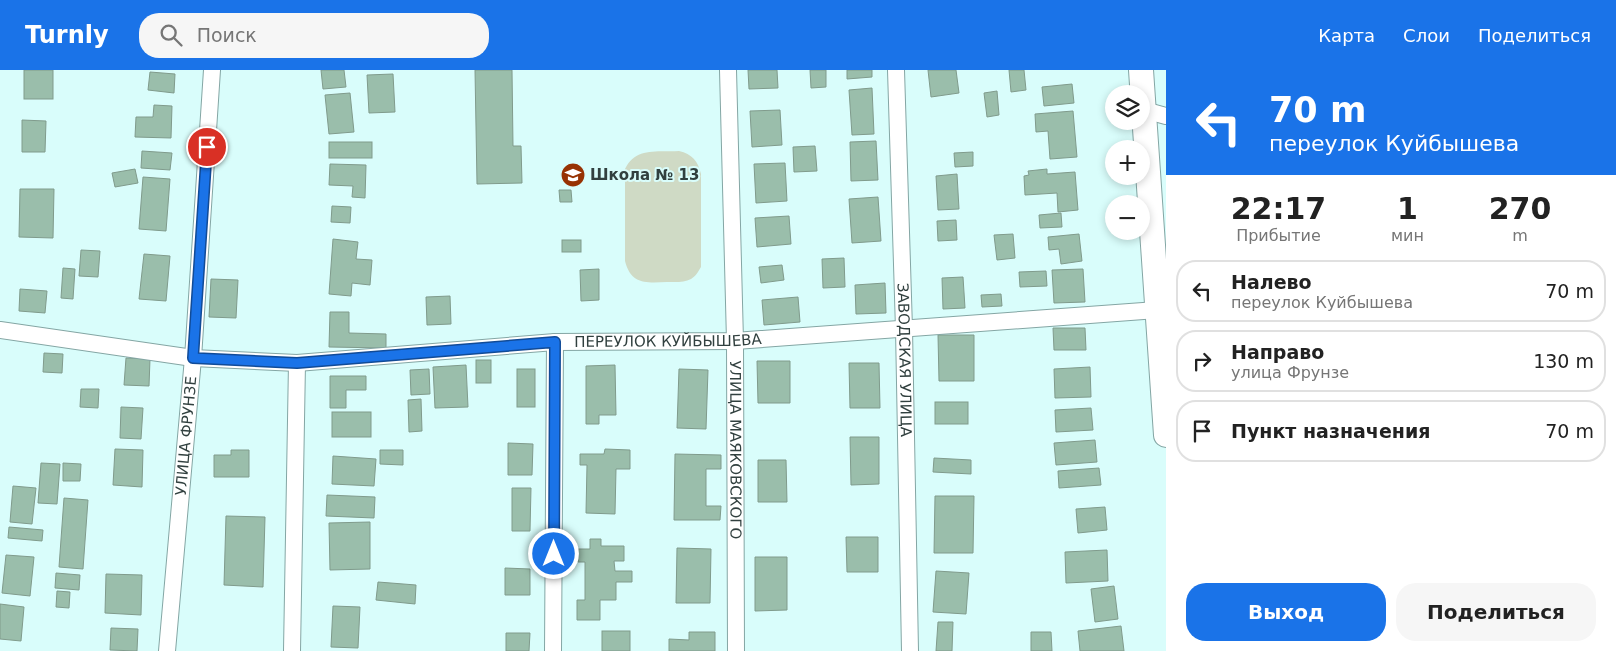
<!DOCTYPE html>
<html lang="ru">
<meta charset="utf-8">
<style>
body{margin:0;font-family:"DejaVu Sans",sans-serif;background:#f6f6f6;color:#222;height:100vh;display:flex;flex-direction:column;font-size:19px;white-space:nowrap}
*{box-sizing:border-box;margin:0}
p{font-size:16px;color:#767676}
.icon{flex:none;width:28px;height:28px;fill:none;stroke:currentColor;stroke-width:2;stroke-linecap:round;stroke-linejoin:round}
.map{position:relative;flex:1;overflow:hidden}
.drawer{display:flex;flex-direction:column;background:#fff;width:450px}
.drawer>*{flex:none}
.banner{background:#1a73e8;color:#fff;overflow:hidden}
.buttons{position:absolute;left:1105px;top:15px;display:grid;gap:10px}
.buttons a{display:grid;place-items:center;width:45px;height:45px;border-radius:50%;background:#fff;box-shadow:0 2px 8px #0003;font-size:25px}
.pin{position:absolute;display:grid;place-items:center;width:42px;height:42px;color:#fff;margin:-21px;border:2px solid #fff;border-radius:50%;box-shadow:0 1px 5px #0007}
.me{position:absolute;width:55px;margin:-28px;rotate:0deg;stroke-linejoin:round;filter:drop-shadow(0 0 4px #0008)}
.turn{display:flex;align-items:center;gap:18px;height:105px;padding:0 20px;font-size:22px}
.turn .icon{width:65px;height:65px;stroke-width:2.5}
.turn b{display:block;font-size:35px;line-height:42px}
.eta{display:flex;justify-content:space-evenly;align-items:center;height:85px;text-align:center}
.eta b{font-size:30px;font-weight:600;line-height:35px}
.button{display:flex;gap:10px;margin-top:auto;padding:10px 20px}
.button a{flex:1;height:58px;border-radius:20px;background:#1a73e8;color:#fff;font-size:20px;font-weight:600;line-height:58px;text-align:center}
.button a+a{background:#f6f6f6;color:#222}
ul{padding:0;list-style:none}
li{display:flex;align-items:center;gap:15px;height:62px;margin:0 10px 8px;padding:0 10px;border:2px solid #e0e0e0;border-radius:20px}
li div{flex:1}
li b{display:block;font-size:19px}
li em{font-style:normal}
header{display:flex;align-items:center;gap:30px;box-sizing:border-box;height:70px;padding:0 25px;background:#1a73e8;color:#fff}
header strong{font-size:24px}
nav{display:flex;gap:28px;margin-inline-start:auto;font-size:18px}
.search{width:350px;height:45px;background:#f6f6f6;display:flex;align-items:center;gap:12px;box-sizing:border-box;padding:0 18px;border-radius:20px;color:#767676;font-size:19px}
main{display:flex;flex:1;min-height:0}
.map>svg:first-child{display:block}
.green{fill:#cfdac5}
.building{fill:#9abeab;stroke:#809b8c}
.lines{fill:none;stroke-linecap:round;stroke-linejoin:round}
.street-casing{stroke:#84a6a4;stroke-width:18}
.secondary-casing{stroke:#84a6a4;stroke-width:26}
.street{stroke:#fff;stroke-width:16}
.secondary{stroke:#fff;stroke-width:24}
.route-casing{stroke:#114b97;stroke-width:12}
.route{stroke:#1a73e8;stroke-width:9}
.labels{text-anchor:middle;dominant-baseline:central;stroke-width:4;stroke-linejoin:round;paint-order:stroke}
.poi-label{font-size:15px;font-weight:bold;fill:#31403f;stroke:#d9fdfb;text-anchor:start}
.street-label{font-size:15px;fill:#31403f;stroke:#d9fdfb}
</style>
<header>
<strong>Turnly</strong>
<div class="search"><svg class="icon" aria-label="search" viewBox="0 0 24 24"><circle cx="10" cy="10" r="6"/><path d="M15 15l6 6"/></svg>Поиск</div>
<nav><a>Карта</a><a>Слои</a><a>Поделиться</a></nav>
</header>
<main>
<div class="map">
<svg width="1166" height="581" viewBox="0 0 1166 581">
<rect width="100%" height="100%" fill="#d9fdfb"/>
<!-- green -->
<path class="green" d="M 679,81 C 692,84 698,91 701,104 L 701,197 C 698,202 696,206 691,209 C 684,213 674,212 667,212 C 647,213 631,215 625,191 L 625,99 C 635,77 658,82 679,81 Z"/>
<!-- building -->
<g class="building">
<rect x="24" y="0" width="29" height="29"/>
<path d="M 321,0 L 344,0 L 346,17 L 323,19 Z"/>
<path d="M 475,0 L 512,0 L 513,76 L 521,76 L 522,113 L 477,114 Z"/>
<path d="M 748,0 L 777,0 L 778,18 L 749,19 Z"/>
<path d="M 810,0 L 826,0 L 826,17 L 811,18 Z"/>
<path d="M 847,0 L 872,0 L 872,7 L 847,9 Z"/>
<path d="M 928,0 L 956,0 L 959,23 L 931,27 Z"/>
<path d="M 1009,0 L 1024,0 L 1026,20 L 1011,22 Z"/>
<path d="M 150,2 L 175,4 L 174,23 L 148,20 Z"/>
<path d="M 393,4 L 395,42 L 369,43 L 367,5 Z"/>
<path d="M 1072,14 L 1074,33 L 1044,36 L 1042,17 Z"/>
<path d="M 872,18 L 874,64 L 852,65 L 849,20 Z"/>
<path d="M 997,21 L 999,45 L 987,47 L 984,23 Z"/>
<path d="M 350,23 L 354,62 L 329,64 L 325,25 Z"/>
<path d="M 154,35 L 172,36 L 171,68 L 135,67 L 136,47 L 153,47 Z"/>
<path d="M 780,40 L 782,75 L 752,77 L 750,41 Z"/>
<path d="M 1073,41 L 1077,87 L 1050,89 L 1048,61 L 1036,62 L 1035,44 Z"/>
<path d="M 22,50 L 46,51 L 45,82 L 22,82 Z"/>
<path d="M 876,71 L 878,110 L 851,111 L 850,72 Z"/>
<rect x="329" y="72" width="43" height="16"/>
<path d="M 815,76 L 817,101 L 794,102 L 793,77 Z"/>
<path d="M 142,81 L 172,83 L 170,100 L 141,98 Z"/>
<path d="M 973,82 L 973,96 L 955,97 L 954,83 Z"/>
<path d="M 785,93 L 787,131 L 756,133 L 754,94 Z"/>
<path d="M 330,94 L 366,95 L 365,128 L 352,127 L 353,116 L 329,115 Z"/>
<path d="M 135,99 L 138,113 L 115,117 L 112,103 Z"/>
<path d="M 1047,99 L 1047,104 L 1075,102 L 1078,140 L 1058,142 L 1057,123 L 1025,125 L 1024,106 L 1029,105 L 1028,101 Z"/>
<path d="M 957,104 L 959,139 L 938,140 L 936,106 Z"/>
<path d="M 143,107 L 170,109 L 166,161 L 139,159 Z"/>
<path d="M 20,119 L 54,119 L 53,168 L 19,167 Z"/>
<path d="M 559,120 L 571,120 L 572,132 L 560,132 Z"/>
<path d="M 878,127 L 881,171 L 852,173 L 849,129 Z"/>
<path d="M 332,136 L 351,137 L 350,153 L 331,152 Z"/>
<path d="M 1061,143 L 1062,157 L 1040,158 L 1039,145 Z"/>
<path d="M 789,146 L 791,174 L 757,177 L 755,148 Z"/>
<path d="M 956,150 L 957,170 L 938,171 L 937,151 Z"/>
<path d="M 1013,164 L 1015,188 L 997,190 L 994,165 Z"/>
<path d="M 1079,164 L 1082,191 L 1061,194 L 1059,179 L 1049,180 L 1048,167 Z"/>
<path d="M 333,169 L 358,172 L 356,189 L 372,190 L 370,215 L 352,213 L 351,226 L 329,224 Z"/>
<rect x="562" y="170" width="19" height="12"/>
<path d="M 81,180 L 100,181 L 98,207 L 79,206 Z"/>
<path d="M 144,184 L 170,186 L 166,231 L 139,229 Z"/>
<path d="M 844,188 L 845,217 L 823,218 L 822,189 Z"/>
<path d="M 782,195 L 784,210 L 761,213 L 759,197 Z"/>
<path d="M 63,198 L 75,199 L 73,229 L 61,228 Z"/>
<path d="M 599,199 L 599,230 L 581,231 L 580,200 Z"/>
<path d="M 1083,199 L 1085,232 L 1054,233 L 1052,200 Z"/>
<path d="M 1046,201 L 1047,216 L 1020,217 L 1019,202 Z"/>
<path d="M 963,207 L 965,238 L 943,239 L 942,208 Z"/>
<path d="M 211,209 L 238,210 L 236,248 L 209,247 Z"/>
<path d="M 885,213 L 886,243 L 856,244 L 855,215 Z"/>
<path d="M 20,219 L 47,221 L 45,243 L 19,241 Z"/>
<path d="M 1001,224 L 1002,236 L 982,237 L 981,225 Z"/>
<path d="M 450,226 L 451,254 L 427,255 L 426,227 Z"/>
<path d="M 798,227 L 800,252 L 764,255 L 762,230 Z"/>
<path d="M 330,242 L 349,242 L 349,263 L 386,264 L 386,278 L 329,277 Z"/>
<path d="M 1053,258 L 1085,258 L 1086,280 L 1054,280 Z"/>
<path d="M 938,265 L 974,265 L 974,311 L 939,311 Z"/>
<path d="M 44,283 L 63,284 L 62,303 L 43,302 Z"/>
<path d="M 126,288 L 150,289 L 149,316 L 124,315 Z"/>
<rect x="476" y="290" width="15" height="23"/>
<path d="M 757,291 L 790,291 L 790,333 L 758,333 Z"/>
<path d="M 849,293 L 879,293 L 880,338 L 850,338 Z"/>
<path d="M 466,295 L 468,337 L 435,338 L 433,297 Z"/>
<path d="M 615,295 L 616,345 L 599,345 L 599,354 L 586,354 L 586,296 Z"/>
<path d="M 1090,297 L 1091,327 L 1055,328 L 1054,299 Z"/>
<path d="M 429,299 L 430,324 L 411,325 L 410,300 Z"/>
<rect x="517" y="299" width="18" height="38"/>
<path d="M 679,299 L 708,300 L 706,359 L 677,358 Z"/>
<path d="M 330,306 L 366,306 L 366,320 L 346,320 L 346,338 L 330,338 Z"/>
<path d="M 81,319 L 99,319 L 98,338 L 80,337 Z"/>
<path d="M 421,329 L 422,361 L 409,362 L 408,330 Z"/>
<rect x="935" y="332" width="33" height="22"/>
<path d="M 121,337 L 143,338 L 141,369 L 120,368 Z"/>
<path d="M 1091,338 L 1093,360 L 1056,362 L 1055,340 Z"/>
<rect x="332" y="342" width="39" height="25"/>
<path d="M 850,367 L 879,367 L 879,414 L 851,415 Z"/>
<path d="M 1095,370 L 1097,392 L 1056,395 L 1054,373 Z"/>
<path d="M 508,373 L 533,374 L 532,405 L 508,405 Z"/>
<path d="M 115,379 L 143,380 L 142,417 L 113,415 Z"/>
<path d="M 605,379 L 630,380 L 630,399 L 616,399 L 615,444 L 586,443 L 587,395 L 580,395 L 580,384 L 604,384 Z"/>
<path d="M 231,380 L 249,380 L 249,407 L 214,407 L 214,385 L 231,385 Z"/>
<path d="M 380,380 L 403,380 L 403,395 L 380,394 Z"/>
<path d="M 675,384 L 721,385 L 721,399 L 706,399 L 706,436 L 721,436 L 720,450 L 674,450 Z"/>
<path d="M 333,386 L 376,389 L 374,416 L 332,414 Z"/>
<path d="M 934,388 L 971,390 L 971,404 L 933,402 Z"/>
<path d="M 758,390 L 786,390 L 787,432 L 758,432 Z"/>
<path d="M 41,393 L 60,394 L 57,434 L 38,433 Z"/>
<path d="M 63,393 L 81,394 L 80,411 L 63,411 Z"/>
<path d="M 1099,398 L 1101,415 L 1059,418 L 1058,401 Z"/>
<path d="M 13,416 L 36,418 L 32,454 L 10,452 Z"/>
<path d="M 512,418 L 531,418 L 530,461 L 512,461 Z"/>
<path d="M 327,425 L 375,427 L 374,448 L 326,446 Z"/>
<path d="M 935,426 L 974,426 L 973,483 L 934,483 Z"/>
<path d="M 64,428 L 88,430 L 83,499 L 59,497 Z"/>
<path d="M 1105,437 L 1107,460 L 1078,463 L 1076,439 Z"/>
<path d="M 226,446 L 265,447 L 263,517 L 224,515 Z"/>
<path d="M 370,452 L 370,499 L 330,500 L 329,453 Z"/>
<path d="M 9,457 L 43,460 L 42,471 L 8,468 Z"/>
<path d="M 846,467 L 878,467 L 878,502 L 847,502 Z"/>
<path d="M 590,469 L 601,469 L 601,476 L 624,476 L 624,491 L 614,491 L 615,501 L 632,501 L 632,512 L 616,512 L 616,530 L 600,530 L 600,550 L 577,550 L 577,530 L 585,530 L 585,492 L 578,492 L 578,479 L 590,479 Z"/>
<path d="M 677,478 L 711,479 L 710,533 L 676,533 Z"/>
<path d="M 1107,480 L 1108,511 L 1066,513 L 1065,482 Z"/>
<path d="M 6,485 L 34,487 L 30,526 L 2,523 Z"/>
<path d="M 755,487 L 787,487 L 787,540 L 755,541 Z"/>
<path d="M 505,498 L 530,499 L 530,525 L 505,525 Z"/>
<path d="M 936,501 L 969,503 L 966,544 L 933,542 Z"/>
<path d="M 56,503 L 80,505 L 79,520 L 55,518 Z"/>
<path d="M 106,504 L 142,505 L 141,545 L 105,543 Z"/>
<path d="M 378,512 L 416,515 L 415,534 L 376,530 Z"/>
<path d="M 1114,516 L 1118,549 L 1095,552 L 1091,519 Z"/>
<path d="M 57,521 L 70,522 L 69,538 L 56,537 Z"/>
<path d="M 0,534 L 24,537 L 21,571 L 0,569 Z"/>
<path d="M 333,536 L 360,537 L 358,578 L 331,577 Z"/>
<path d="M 938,552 L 953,552 L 952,581 L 936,581 Z"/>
<path d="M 1121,556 L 1124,581 L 1080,581 L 1078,561 Z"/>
<path d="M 111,558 L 138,559 L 137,581 L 110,580 Z"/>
<rect x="602" y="561" width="28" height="20"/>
<path d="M 689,562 L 715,562 L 715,581 L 669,581 L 669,569 L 689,570 Z"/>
<path d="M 1031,562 L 1051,562 L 1052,581 L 1031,581 Z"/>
<path d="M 506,563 L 530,563 L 529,581 L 506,581 Z"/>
</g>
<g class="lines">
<defs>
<g id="street">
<path id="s1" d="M 728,0 L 735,271 L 736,581"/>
<path id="s2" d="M 896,0 L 904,259 L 910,581"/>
<path d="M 1144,40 L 1166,46"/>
<path id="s3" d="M 0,260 L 193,288 L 297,293 L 555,272 L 735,271 L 1157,240"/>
<path id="s4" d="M 167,581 L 193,288 L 212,0"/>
<path d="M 292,581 L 297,293"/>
<path d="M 553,581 L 555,272"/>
</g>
<path id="secondary" d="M 1141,0 L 1166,365"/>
</defs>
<!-- street casing -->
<use href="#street" class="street-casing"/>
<!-- secondary casing -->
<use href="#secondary" class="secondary-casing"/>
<!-- street -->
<use href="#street" class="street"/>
<!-- secondary -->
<use href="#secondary" class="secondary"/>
</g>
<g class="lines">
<defs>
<path id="route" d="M 207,77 L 193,288 L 297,293 L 555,272 L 554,484"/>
</defs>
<!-- route casing -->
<use href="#route" class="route-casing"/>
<!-- route -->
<use href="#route" class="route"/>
</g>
<!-- icons -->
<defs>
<symbol id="school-disc" viewBox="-11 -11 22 22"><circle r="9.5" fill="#973203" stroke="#d9fdfb"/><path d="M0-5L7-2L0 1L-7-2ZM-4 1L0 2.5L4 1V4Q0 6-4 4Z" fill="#fff"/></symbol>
</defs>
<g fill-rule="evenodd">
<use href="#school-disc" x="559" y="91" width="28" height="28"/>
</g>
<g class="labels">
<!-- poi labels -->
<g class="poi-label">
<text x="590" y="105">Школа № 13</text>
</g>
<!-- street labels -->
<g class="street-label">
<text stroke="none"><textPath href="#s3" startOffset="671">ПЕРЕУЛОК КУЙБЫШЕВА</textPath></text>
<text stroke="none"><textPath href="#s2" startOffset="290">ЗАВОДСКАЯ УЛИЦА</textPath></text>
<text stroke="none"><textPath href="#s4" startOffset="216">УЛИЦА ФРУНЗЕ</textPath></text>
<text stroke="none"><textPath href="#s1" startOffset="380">УЛИЦА МАЯКОВСКОГО</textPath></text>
</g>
</g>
</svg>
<div class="buttons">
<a><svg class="icon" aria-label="layers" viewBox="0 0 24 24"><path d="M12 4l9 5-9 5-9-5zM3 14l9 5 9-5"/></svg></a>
<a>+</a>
<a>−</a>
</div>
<div class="pin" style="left:207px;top:77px;background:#d93025"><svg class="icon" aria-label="arrive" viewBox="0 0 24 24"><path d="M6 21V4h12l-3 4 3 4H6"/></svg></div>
<svg class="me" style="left:554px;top:484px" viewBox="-20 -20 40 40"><circle r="17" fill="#1a73e8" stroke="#fff" stroke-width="3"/><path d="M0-11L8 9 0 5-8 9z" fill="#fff"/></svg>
</div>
<section class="drawer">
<div class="banner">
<div class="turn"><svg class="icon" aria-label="left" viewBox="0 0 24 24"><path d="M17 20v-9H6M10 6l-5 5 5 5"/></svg><div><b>70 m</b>переулок Куйбышева</div></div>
</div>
<div class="eta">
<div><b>22:17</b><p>Прибытие</p></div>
<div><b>1</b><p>мин</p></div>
<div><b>270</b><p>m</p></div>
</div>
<ul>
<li><svg class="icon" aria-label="left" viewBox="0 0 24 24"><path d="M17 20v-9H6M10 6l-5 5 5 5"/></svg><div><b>Налево</b><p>переулок Куйбышева</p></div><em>70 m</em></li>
<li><svg class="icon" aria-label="right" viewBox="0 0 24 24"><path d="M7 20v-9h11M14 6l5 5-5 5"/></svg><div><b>Направо</b><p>улица Фрунзе</p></div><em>130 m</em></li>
<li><svg class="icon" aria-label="arrive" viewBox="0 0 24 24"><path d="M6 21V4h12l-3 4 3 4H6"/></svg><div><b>Пункт назначения</b></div><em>70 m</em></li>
</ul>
<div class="button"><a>Выход</a><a>Поделиться</a></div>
</section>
</main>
